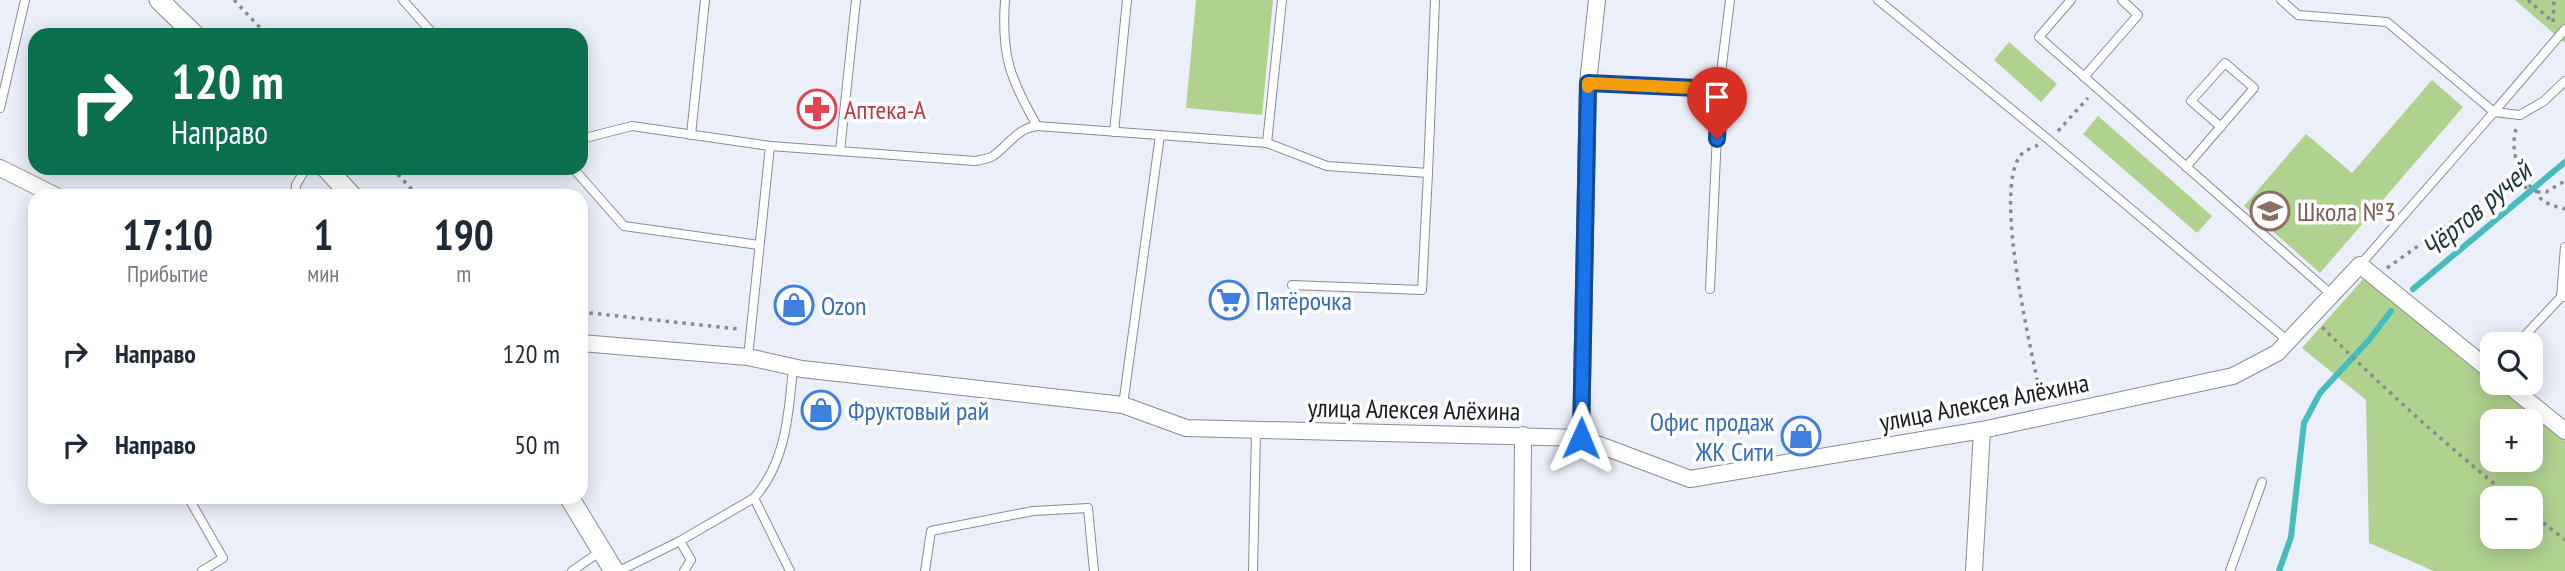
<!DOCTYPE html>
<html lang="ru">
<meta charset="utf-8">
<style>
body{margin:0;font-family:"PT Sans Narrow",sans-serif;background:#f6f6f7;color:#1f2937;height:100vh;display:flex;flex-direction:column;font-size:26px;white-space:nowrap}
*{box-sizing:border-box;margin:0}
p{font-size:23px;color:#747a83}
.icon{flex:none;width:38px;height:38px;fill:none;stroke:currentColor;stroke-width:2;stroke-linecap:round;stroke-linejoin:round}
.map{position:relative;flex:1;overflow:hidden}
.sheet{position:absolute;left:28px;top:189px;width:560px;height:315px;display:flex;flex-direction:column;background:#fff;border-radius:21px;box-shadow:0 4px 18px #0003}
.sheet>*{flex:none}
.hud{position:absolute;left:28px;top:28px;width:560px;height:147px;border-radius:21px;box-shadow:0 4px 18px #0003;background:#0b6e4f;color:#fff;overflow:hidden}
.tools{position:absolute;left:2480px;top:332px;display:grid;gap:14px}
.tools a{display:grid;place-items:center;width:63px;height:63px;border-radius:14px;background:#fff;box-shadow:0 4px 18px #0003;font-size:35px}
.pin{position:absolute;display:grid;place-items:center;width:60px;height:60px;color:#fff;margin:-72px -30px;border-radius:50% 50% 50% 0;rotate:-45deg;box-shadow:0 0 7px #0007}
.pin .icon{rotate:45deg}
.me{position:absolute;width:77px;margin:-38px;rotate:1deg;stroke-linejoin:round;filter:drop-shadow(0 0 5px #0008)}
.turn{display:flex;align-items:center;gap:24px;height:147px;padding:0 28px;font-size:32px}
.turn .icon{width:91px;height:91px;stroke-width:2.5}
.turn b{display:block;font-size:49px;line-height:60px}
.eta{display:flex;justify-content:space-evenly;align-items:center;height:119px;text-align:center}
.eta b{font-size:42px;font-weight:700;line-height:49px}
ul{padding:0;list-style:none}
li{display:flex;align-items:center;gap:21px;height:91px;padding:0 28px}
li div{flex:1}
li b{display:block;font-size:26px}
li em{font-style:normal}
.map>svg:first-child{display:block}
.green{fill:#b0d28f;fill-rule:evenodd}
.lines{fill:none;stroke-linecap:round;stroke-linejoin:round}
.stream{stroke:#46bcbd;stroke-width:6}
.service-casing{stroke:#888d95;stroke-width:10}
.minor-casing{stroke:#888d95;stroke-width:18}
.tertiary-casing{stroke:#888d95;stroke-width:21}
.path{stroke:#888c92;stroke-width:3.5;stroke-dasharray:3.5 5;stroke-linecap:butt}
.service{stroke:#fff;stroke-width:8}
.minor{stroke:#fff;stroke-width:16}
.tertiary{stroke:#fff;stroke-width:19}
.route-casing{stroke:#114b97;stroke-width:18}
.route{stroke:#1a73e8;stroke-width:12}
.slow{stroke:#f59e0b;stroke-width:12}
.labels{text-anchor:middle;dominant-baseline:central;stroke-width:7;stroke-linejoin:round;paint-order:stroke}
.health-label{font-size:26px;fill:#be3a42;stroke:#fff;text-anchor:start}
.education-label{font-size:26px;fill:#785e54;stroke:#fff;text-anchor:start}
.shop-label{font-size:26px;fill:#366cbe;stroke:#fff;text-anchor:start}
.street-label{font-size:26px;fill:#1a1c1f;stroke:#fff}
.water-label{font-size:28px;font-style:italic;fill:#1d3737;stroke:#fff}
</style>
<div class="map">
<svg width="2565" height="571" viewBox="0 0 2565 571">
<rect width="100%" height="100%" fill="#ebeff9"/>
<!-- green -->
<g class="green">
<path d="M 1196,0 L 1273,0 L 1262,115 L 1186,108 Z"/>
<path d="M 2515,0 L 2565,0 L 2565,43 Z"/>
<path d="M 2009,42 L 2057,84 L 2041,102 L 1994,60 Z"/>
<path d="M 2432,80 L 2463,107 L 2320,273 L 2244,206 L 2306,134 L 2352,173 Z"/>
<path d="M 2098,116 L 2212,216 L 2197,233 L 2083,134 Z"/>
<path d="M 2364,278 L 2565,441 L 2565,571 L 2434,571 L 2369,543 L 2366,400 L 2302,348 ZM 2492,422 L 2530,422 L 2530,460 L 2492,460 ZM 2492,499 L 2530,499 L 2530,537 L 2492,537 Z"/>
</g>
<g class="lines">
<!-- stream -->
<g class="stream">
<path d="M 2413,289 L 2565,162"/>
<path d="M 2279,571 L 2291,537 L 2304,423 L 2320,393 L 2369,340 L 2391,311"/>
</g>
<defs>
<g id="service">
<path d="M 403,0 L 434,35"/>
<path d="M 1005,0 C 1001,57 1010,77 1037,126"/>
<path d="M 1878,0 L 2049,140 L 2288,341"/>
<path d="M 2071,0 L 2039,37 L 2332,295"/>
<path d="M 2281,0 L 2298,15 L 2387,22 L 2494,112 L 2360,265"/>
<path d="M 2084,77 L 2138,15 L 2122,0"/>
<path d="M 1588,83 L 1719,89"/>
<path d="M 0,108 L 25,0"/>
<path d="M 2494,112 L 2565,29"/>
<path d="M 2494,112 L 2520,115 L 2544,101 L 2565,81"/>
<path d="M 1114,132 L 1127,0"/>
<path d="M 691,135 L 705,0"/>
<path d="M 581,139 L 632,126 L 770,146 L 975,161 C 981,160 988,159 993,156 C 1008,146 1017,128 1037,126 L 1267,143 L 1327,166 L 1428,173 L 1435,0"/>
<path d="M 1267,143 L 1282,0"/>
<path d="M 840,151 L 856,0"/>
<path d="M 2186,167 L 2254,88 L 2225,63 L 2191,101 L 2221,127"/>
<path d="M 573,168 L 624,226 L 759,245"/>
<path d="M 295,196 L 296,185 L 306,168"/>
<path d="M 1292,285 L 1422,290 L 1428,173"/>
<path d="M 1710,289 L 1719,89 L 1730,0"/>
<path d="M 2563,297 L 2561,297 L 2565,247"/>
<path d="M 2516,345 L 2561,297"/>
<path d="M 748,357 L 770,146"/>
<path d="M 1123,405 L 1160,135"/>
<path d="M 188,497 L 223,558 L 202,571"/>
<path d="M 754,498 L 790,571"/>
<path d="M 680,541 L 691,560 L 684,571"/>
<path d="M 572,571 L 601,551"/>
<path d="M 619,571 L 680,541 L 754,498 C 786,463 789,412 793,367"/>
<path d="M 925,571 L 931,531 L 1033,511 L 1088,508 L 1094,571"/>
<path d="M 1253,571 L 1256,431"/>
<path d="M 2230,571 L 2262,482"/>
</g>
<g id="minor">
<path d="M 0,168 L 56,196"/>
<path d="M 581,343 L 748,357 L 802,369 L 1123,405 L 1186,428 L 1581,438 L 1690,479 L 1982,430 L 2233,376 L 2277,353 L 2360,265 L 2492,372"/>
<path d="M 2506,383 L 2565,431"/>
<path d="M 1581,438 L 1588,83 L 1597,0"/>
<path d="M 1522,571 L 1523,435"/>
<path d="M 1974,571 L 1982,430"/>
</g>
<g id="tertiary">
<path d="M 159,0 L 195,35"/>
<path d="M 326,168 L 352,196"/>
<path d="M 569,497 L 614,571"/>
</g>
</defs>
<!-- service casing -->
<use href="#service" class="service-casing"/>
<!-- minor casing -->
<use href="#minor" class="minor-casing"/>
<!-- tertiary casing -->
<use href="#tertiary" class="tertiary-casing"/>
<!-- path -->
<g class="path">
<path d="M 234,0 L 267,35"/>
<path d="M 2528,0 L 2553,22"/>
<path d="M 2553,22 L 2554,0"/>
<path d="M 2516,129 C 2510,150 2518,180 2537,192 C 2540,203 2554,206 2565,209"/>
<path d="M 2058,131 L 2088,98"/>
<path d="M 2038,145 C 2032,148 2023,151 2020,156 C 1993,194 2032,351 2041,399"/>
<path d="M 392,168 L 418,196"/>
<path d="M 2537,192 L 2546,192 L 2565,181"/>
<path d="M 2387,268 L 2493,193 L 2506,189 L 2529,187"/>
<path d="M 581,312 L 738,329"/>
<path d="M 2322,327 C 2383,388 2446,445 2513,499"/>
<path d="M 2530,512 L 2565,540"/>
</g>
<!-- service -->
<use href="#service" class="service"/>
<!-- minor -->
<use href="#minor" class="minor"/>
<!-- tertiary -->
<use href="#tertiary" class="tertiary"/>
</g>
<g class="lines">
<defs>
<path id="route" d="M 1581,438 L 1588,83 L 1719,89 L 1717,139"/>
</defs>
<!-- route casing -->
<use href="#route" class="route-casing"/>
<!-- route -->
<use href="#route" class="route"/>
<!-- slow -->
<path class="slow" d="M 1588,87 L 1588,83 L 1691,88"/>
</g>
<!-- icons -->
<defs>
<symbol id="pharmacy-ring" viewBox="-11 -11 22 22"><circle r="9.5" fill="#fff" stroke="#e0444e" stroke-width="1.5"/><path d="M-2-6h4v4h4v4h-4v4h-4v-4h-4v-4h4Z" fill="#e0444e"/></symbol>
<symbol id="school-ring" viewBox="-11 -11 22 22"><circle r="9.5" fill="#fff" stroke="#8d6e63" stroke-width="1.5"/><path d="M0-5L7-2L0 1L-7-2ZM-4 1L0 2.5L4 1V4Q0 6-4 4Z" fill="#8d6e63"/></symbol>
<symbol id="supermarket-ring" viewBox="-11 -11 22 22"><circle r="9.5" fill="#fff" stroke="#3f7fe0" stroke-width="1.5"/><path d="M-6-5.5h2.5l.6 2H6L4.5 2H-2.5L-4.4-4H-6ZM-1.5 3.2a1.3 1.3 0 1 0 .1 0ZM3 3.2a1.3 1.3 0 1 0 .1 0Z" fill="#3f7fe0"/></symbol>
<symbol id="shop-ring" viewBox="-11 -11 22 22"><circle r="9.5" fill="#fff" stroke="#3f7fe0" stroke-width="1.5"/><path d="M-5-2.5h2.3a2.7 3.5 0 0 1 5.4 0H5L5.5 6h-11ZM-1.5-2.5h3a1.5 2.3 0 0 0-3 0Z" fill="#3f7fe0"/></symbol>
</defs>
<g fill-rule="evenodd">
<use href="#pharmacy-ring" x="795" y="87" width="44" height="44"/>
<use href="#school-ring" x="2248" y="189" width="44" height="44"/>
<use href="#supermarket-ring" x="1207" y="278" width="44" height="44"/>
<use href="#shop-ring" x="772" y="283" width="44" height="44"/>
<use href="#shop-ring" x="799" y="388" width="44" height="44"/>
<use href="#shop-ring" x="1779" y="414" width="44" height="44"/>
</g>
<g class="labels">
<!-- health labels -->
<g class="health-label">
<text x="844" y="109">Аптека-А</text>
</g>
<!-- education labels -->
<g class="education-label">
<text x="2297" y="211">Школа №3</text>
</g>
<!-- shop labels -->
<g class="shop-label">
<text x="1256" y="300">Пятёрочка</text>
<text x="821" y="305">Ozon</text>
<text x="848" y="410">Фруктовый рай</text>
<text x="1774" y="421" text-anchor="end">Офис продаж<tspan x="1774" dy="30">ЖК Сити</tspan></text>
</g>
<!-- street labels -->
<g class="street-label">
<text transform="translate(1984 402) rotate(-11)">улица Алексея Алёхина</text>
<text transform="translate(1414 409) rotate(1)">улица Алексея Алёхина</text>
</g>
<!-- water labels -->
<g class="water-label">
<text transform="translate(2476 209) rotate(-40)">Чёртов ручей</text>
</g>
</g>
</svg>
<div class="tools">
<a><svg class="icon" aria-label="search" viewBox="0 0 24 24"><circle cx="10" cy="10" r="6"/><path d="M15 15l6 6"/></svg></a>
<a>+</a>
<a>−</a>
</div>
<div class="pin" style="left:1717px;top:139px;background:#d93025"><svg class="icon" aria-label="arrive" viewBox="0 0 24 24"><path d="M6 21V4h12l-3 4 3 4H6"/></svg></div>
<svg class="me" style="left:1581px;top:438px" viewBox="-20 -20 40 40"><path d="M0-17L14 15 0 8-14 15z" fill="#1a73e8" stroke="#fff" stroke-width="4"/></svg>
<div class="hud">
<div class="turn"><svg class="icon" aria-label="right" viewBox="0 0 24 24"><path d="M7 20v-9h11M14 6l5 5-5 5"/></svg><div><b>120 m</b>Направо</div></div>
</div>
<section class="sheet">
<div class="eta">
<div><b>17:10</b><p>Прибытие</p></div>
<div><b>1</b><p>мин</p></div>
<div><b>190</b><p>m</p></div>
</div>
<ul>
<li><svg class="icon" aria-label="right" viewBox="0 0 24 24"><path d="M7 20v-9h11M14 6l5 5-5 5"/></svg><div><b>Направо</b></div><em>120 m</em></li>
<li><svg class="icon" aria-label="right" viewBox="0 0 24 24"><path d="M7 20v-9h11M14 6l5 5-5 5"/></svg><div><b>Направо</b></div><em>50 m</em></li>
</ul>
</section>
</div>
